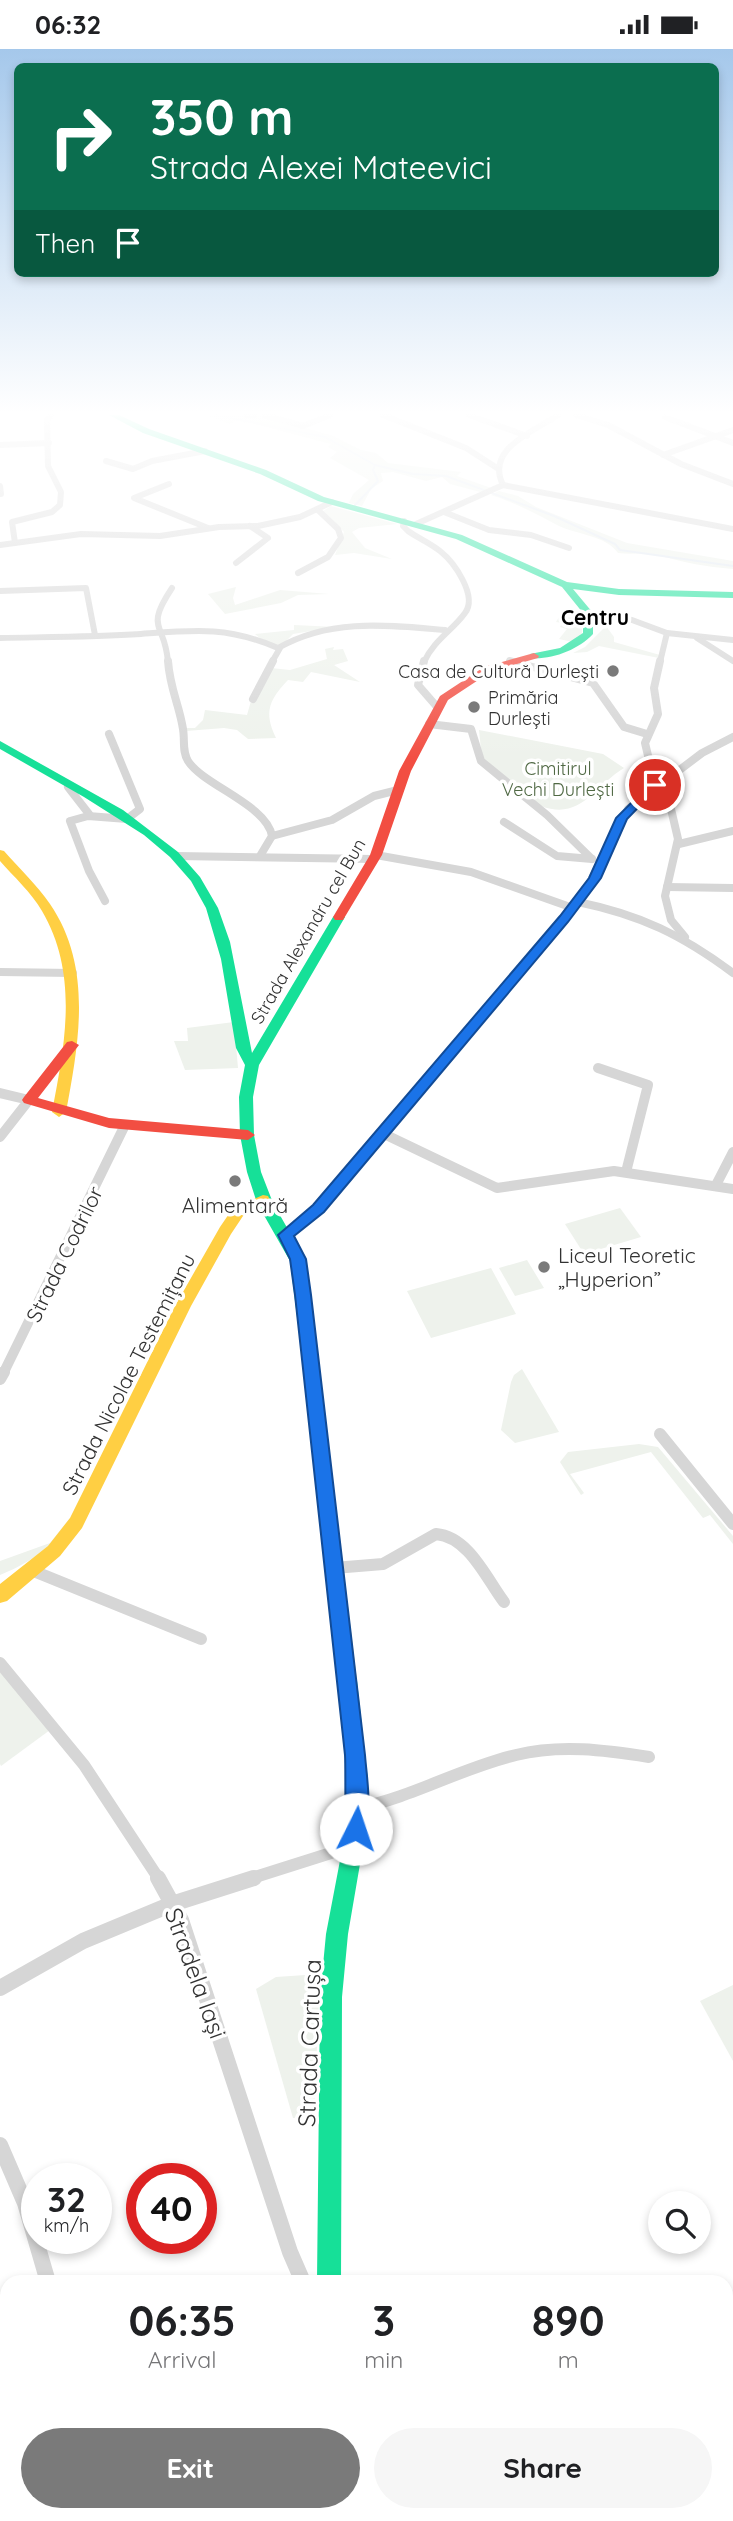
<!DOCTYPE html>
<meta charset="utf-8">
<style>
body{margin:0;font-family:Quicksand,sans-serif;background:#f6f6f6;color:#202124;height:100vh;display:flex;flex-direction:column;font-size:26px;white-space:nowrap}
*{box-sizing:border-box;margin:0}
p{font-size:23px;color:#757577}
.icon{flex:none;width:38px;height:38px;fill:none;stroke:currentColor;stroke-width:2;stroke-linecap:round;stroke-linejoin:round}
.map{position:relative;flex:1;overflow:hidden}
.sheet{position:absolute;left:0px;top:2226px;width:733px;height:247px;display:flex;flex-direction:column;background:#fff;border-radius:21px 21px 0 0;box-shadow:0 4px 10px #0003}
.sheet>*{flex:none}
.guide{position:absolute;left:14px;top:14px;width:705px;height:214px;border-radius:10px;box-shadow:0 4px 10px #0003;background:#0b6e4f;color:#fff;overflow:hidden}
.controls{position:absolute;left:648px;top:2142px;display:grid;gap:14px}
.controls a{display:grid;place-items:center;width:63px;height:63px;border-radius:50%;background:#fff;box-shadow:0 4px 10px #0003;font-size:35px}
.speed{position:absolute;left:21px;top:2114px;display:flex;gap:14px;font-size:35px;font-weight:700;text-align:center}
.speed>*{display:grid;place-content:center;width:91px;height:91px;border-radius:50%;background:#fff;box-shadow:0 4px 10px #0003;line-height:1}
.speed small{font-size:18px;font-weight:400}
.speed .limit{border:10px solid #d22;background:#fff;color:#111}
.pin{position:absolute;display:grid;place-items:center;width:60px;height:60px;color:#fff;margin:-30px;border:4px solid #fff;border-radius:50%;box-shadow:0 2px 7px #0007}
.me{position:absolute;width:77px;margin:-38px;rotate:4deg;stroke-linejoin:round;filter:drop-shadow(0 0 5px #0008)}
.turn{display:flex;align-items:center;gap:24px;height:147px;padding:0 21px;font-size:32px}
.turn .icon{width:91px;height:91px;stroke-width:2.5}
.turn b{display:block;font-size:49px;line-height:60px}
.then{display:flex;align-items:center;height:66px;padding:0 21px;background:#0003;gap:14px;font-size:26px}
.eta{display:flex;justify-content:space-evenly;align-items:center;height:119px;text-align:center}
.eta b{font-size:42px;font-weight:700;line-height:49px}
.primary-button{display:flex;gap:14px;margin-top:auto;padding:14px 21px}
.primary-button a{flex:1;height:80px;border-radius:42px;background:#7a7a7a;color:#fff;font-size:28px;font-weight:700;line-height:80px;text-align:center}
.primary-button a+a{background:#f6f6f6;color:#202124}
.status{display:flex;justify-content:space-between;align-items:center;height:49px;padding:0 35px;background:#fff;direction:ltr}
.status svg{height:19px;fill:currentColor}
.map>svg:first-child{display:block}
.green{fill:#eef2ec}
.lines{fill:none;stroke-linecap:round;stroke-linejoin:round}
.stream{stroke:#e0e7f0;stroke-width:2}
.street-far4{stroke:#d6d6d6;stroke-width:6}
.street-far3{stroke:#d6d6d6;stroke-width:8}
.street-far2{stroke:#d6d6d6;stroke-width:10}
.street-far1{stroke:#d6d6d6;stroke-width:12}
.street{stroke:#d6d6d6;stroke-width:16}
.fast{fill:#16e098;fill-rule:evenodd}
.slow{fill:#ffcf43;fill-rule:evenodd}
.jam{fill:#f24e42;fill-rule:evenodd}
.route{fill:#1a73e8;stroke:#114b97;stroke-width:2}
.poi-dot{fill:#7a7a7a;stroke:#fff;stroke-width:2.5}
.labels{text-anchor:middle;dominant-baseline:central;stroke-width:7;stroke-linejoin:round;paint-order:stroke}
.far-poi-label{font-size:18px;fill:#323232;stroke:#fff;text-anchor:end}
.far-park-label{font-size:18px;fill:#506944;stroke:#fff}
.far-street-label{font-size:18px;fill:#323232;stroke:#fff}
.far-quarter-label{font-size:21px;font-weight:bold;fill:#000;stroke:#fff}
.poi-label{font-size:21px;fill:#323232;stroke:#fff}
.street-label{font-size:21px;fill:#323232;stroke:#fff}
.near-street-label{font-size:24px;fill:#323232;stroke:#fff}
</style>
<div class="status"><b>06:32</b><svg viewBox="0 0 49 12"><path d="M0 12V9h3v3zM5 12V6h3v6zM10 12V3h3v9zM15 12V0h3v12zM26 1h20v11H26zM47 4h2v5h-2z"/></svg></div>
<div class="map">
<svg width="733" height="2472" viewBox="0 0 733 2472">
<rect width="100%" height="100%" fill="#fff"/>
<!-- green -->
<g class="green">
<path d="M 205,366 L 261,366 L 333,387 L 361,401 L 376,404 L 388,414 L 461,423 L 457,427 L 494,440 L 484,444 L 450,435 L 442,428 L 426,432 L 393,423 L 381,424 L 383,432 L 371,440 L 362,457 L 349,454 L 353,445 L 369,431 L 330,409 L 337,403 L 328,398 L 331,395 L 251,374 L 235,372 L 230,375 Z"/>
<path d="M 499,442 L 518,447 L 536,458 L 627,494 L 733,512 L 733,520 C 706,518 682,513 657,506 C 646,503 631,506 618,504 C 605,486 578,486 559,477 C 537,465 511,452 491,446 Z"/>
<path d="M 331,457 L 397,475 L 359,479 L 352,483 L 365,499 L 392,510 L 354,504 L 335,506 L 344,483 L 323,462 Z"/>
<path d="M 236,538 L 233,549 L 235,556 L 280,541 L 329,545 L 298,546 L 281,554 L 225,565 L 208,545 Z"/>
<path d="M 559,568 L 582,569 L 582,585 L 573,593 L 559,590 L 567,580 L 560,578 L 562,574 L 556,573 Z"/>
<path d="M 294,576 L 336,578 L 293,585 L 281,597 L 266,594 L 255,585 L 294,581 Z"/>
<path d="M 606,577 L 614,588 L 614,593 L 660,606 L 659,609 L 599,597 L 587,603 L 573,604 L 585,598 Z"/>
<path d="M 334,598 L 333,601 L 343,600 L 348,612 L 334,616 L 360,633 L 311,623 L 303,633 L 288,631 C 268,652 264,664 276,689 L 248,690 L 237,681 L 224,679 L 186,682 L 185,679 L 195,679 L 203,671 L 205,661 L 247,666 L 251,652 L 271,619 L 290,621 L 327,610 L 325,600 Z"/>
<path d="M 479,681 L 603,705 L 624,719 C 594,737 581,772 541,757 L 482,710 Z"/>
<path d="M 234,973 L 238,1019 L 185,1021 L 174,992 L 188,992 L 187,979 Z"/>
<path d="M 620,1159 L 641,1188 L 584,1205 L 565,1175 Z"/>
<path d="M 527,1211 L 544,1239 L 515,1247 L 499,1219 Z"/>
<path d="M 491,1219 L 516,1265 L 431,1289 L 407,1242 Z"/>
<path d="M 522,1320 L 559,1383 L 515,1394 L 501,1381 L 511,1333 L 514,1326 Z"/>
<path d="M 639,1395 L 658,1398 L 733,1487 L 733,1495 L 710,1466 L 703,1469 L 651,1403 L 570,1425 L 584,1444 L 581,1446 L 560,1413 L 568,1403 Z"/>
<path d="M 70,1469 C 64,1494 23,1517 0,1526 L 0,1512 L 50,1494 Z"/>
<path d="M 0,1621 L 50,1681 L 1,1717 L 0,1715 Z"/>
<path d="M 320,1925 L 314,2067 L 293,2069 L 256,1940 L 276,1928 Z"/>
<path d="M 733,1936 L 733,2012 L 700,1952 Z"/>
<path d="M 509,2466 L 593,2466 L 594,2472 L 510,2472 Z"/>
</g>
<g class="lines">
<!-- stream -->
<g class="stream">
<path d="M 216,366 L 325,388 L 375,416 L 413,425 L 446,427 L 554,467 L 615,495 L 620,501 L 733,517"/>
<path d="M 355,456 L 378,432 L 373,421 L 375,416"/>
</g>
<!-- street-far4 -->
<g class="street-far4">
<path d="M 246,366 L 255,366"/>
<path d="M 264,366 L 303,377 L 330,366"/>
<path d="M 383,366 L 466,399 L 497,419"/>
<path d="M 469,366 L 527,387"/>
<path d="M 576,366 L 608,376 L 681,415 L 733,435"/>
<path d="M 665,368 L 733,394"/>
<path d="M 0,396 L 49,394"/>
<path d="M 663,406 L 733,381"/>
<path d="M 106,412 L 133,420 L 152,412 L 205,402"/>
<path d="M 169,435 L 134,449 L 208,479"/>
<path d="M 503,436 L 733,480"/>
<path d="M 503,436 C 485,400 533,383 558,366"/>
<path d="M 0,437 L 1,445"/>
<path d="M 444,463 L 489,481 L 531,486 L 569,499"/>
<path d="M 404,472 L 403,477 L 408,482 C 418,489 430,494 440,502 C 454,513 478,547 465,564 C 452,582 434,591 424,613"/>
<path d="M 416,475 L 503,436"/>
<path d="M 15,494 L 12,473 L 52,463 L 60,456 L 61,443 L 48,417 L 47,371 L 51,366"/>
<path d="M 0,496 L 81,485 L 160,487 L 219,478 L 258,477 L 300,468 L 332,453"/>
<path d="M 236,514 L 268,489 L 250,477"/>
<path d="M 298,524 L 328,508 L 341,489 L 338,480 L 318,461"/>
<path d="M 0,542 L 86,539 L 95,586"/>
<path d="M 589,566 L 632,571 L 667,584 L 733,591"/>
<path d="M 0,589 C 47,588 94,588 141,585 C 194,581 227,577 278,599 C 330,569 387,576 445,581"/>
<path d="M 697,589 L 733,612"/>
<path d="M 510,612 L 515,613"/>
<path d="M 168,613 C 165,573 144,581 172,539"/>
<path d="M 272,613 L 280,599"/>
<path d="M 660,613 L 667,584"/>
</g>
<!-- street-far3 -->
<g class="street-far3">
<path d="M 168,612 C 170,640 179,655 183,680 C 185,692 182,702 188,712 C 203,736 267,756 272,787 L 260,807"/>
<path d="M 424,612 L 418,636 L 438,659"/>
<path d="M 510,612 L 593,634 L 624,678 L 647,685"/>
<path d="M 660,612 L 654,639 L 658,665 L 645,694 L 655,736 L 671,760 L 678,790 L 665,847 L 671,871 L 685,888"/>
<path d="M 253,650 L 273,612"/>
<path d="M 429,675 L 471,680 L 481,712 L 547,766 L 592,810"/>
<path d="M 68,738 L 89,765"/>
<path d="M 504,773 L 557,807 L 592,810"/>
<path d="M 272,787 L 332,771 L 374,747 L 398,741"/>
<path d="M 679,795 L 733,782"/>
<path d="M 376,806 L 471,823 L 573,859"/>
<path d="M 176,807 L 374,810"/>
<path d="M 667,838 L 733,839"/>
<path d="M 105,852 L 89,822 L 70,772 L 88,767 L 127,770 L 140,760 L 109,685"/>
<path d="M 578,853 C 641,866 682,886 733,924"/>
<path d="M 0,923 L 73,924"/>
<path d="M 516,927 L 585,843 L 628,760 L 702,704 L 733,688"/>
</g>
<!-- street-far2 -->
<g class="street-far2">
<path d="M 598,1019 L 648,1036 L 626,1123"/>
<path d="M 0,1044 L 29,1051 L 0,1088"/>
<path d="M 382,1084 L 497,1139 L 614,1122 L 733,1140"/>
<path d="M 716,1136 L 733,1103"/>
<path d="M 285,1186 L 319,1160 L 517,925"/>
<path d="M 3,1325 L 124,1078"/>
</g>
<!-- street-far1 -->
<g class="street-far1">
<path d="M 0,1330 L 4,1323"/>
<path d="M 660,1385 L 733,1475"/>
<path d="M 334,1519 L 383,1515 L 436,1485 C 469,1488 486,1529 504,1553"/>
<path d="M 31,1521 L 201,1590"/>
<path d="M 0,1614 L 84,1716 L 159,1830"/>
<path d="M 358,1759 C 413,1748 461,1719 516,1706 C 560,1695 605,1701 649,1708"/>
<path d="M 249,1830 L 353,1797"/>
</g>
<!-- street -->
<g class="street">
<path d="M 158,1829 L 181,1871 L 290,2203 L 303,2233"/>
<path d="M 0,1939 L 83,1892 L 172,1855 L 254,1829"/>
<path d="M 0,2096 L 25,2154 L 48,2233"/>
<path d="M 0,2369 L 7,2366"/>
<path d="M 100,2466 L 101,2472"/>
</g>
<!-- fast -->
<g class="fast">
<path d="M 109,366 L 119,366 L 149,380 L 266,421 L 324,448 L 462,486 L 567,533 L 619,540 L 733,543 L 733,549 L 619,546 L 573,540 L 593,564 L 593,585 C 578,601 552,611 530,609 L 530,605 L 560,599 L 583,584 L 583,564 L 562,538 L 456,490 L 318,452 L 260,425 L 143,384 Z"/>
<path d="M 0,692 L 123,761 L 178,803 L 200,828 L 218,859 L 230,893 L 252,1004 L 333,868 L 339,864 L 345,868 L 259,1016 L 253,1048 L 254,1086 L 261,1123 L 273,1154 L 306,1212 L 315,1284 L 313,1288 L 301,1288 L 299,1284 L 290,1212 L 257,1154 L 247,1123 L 240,1086 L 239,1048 L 245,1016 L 236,999 L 221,910 L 206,859 L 191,832 L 170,808 L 144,786 L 84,748 L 0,700 Z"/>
<path d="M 347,1623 L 354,1626 L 357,1632 L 368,1732 L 366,1780 L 348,1885 L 342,1948 L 341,2233 L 317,2233 L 320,1948 L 326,1885 L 346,1780 L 348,1732 L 337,1632 L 340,1626 Z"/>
</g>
<!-- slow -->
<g class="slow">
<path d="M 0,801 L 4,802 C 20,820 37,836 50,855 C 93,918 79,993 66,1063 L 59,1068 L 52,1063 C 65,995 79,925 42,862 C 31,843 14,828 0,812 Z"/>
<path d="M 263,1146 L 268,1147 L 270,1151 L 268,1155 L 243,1167 L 231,1185 L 191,1257 L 82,1479 L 60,1507 L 7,1552 L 0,1554 L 0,1535 L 48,1497 L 70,1469 L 175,1257 L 220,1178 L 233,1159 Z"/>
<path d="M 307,1278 L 313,1280 L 315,1284 L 357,1632 L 354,1638 L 347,1641 L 340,1638 L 337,1632 L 299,1284 L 301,1280 Z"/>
<rect x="321" y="2466" width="26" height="6"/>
</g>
<!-- jam -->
<g class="jam">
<path d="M 534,604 L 539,607 L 538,609 L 492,622 L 448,651 L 411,722 L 382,806 L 343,871 L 335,871 L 333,868 L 370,806 L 399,722 L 440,647 L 484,618 Z"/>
<path d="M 72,992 L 79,996 L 38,1049 L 109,1069 L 248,1081 L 255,1086 L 248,1091 L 109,1079 L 24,1054 L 22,1051 L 24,1048 L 67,993 Z"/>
</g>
</g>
<!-- sky -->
<linearGradient id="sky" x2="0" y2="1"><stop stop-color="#a5c8eb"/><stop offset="0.51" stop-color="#fff"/><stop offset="1" stop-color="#fff" stop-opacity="0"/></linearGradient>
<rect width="733" height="712" fill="url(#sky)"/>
<!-- route -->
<path class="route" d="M 651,734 L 660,736 L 627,770 L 601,829 L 568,873 L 324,1163 L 294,1187 L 306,1210 L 311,1246 L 365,1706 C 367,1732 373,1763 363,1787 L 356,1790 L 348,1787 C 344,1778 346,1722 345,1706 L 295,1246 L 290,1210 L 278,1186 L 313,1156 L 560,867 L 589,829 L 616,769 Z"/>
<!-- markers -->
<g class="poi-dot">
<circle cx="613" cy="622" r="7"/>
<circle cx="474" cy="658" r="7"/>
<circle cx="235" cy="1132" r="7"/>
<circle cx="544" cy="1218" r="7"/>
</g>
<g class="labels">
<!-- far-poi labels -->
<g class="far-poi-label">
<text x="599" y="622">Casa de Cultură Durlești</text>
<text x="488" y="648" text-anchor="start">Primăria<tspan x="488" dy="21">Durlești</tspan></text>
</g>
<!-- far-park labels -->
<g class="far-park-label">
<text x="558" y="719">Cimitirul<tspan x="558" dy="21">Vechi Durlești</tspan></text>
</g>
<!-- far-street labels -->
<g class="far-street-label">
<text transform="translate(308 882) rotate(-60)">Strada Alexandru cel Bun</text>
</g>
<!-- far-quarter labels -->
<g class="far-quarter-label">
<text x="595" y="568">Centru</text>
</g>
<!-- poi labels -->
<g class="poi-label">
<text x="235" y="1156">Alimentară</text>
<text x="558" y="1206" text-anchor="start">Liceul Teoretic<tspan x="558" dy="24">„Hyperion”</tspan></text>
</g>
<!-- street labels -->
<g class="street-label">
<text transform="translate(64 1205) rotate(-64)">Strada Codrilor</text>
<text transform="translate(128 1325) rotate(-63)">Strada Nicolae Testemițanu</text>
</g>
<!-- near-street labels -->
<g class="near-street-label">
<text transform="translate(196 1924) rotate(70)">Stradela Iași</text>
<text transform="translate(309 1994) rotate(-88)">Strada Cartușa</text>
</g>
</g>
</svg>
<div class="controls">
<a><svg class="icon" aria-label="search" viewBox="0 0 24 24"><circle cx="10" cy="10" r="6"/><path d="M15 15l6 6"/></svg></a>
</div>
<div class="speed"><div>32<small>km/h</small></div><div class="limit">40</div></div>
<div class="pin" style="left:655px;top:736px;background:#d93025"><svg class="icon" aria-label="arrive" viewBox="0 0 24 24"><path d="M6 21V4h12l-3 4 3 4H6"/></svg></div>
<svg class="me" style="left:356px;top:1780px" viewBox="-20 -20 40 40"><circle r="19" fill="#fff"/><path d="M0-13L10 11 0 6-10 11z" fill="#1a73e8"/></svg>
<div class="guide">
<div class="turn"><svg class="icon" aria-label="right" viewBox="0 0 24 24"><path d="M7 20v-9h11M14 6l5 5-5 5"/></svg><div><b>350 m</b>Strada Alexei Mateevici</div></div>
<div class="then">Then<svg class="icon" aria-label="arrive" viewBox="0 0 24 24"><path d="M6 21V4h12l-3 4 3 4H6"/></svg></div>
</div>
<section class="sheet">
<div class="eta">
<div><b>06:35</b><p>Arrival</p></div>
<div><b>3</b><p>min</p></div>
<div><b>890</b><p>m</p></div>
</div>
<div class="primary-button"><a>Exit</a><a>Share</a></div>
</section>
</div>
